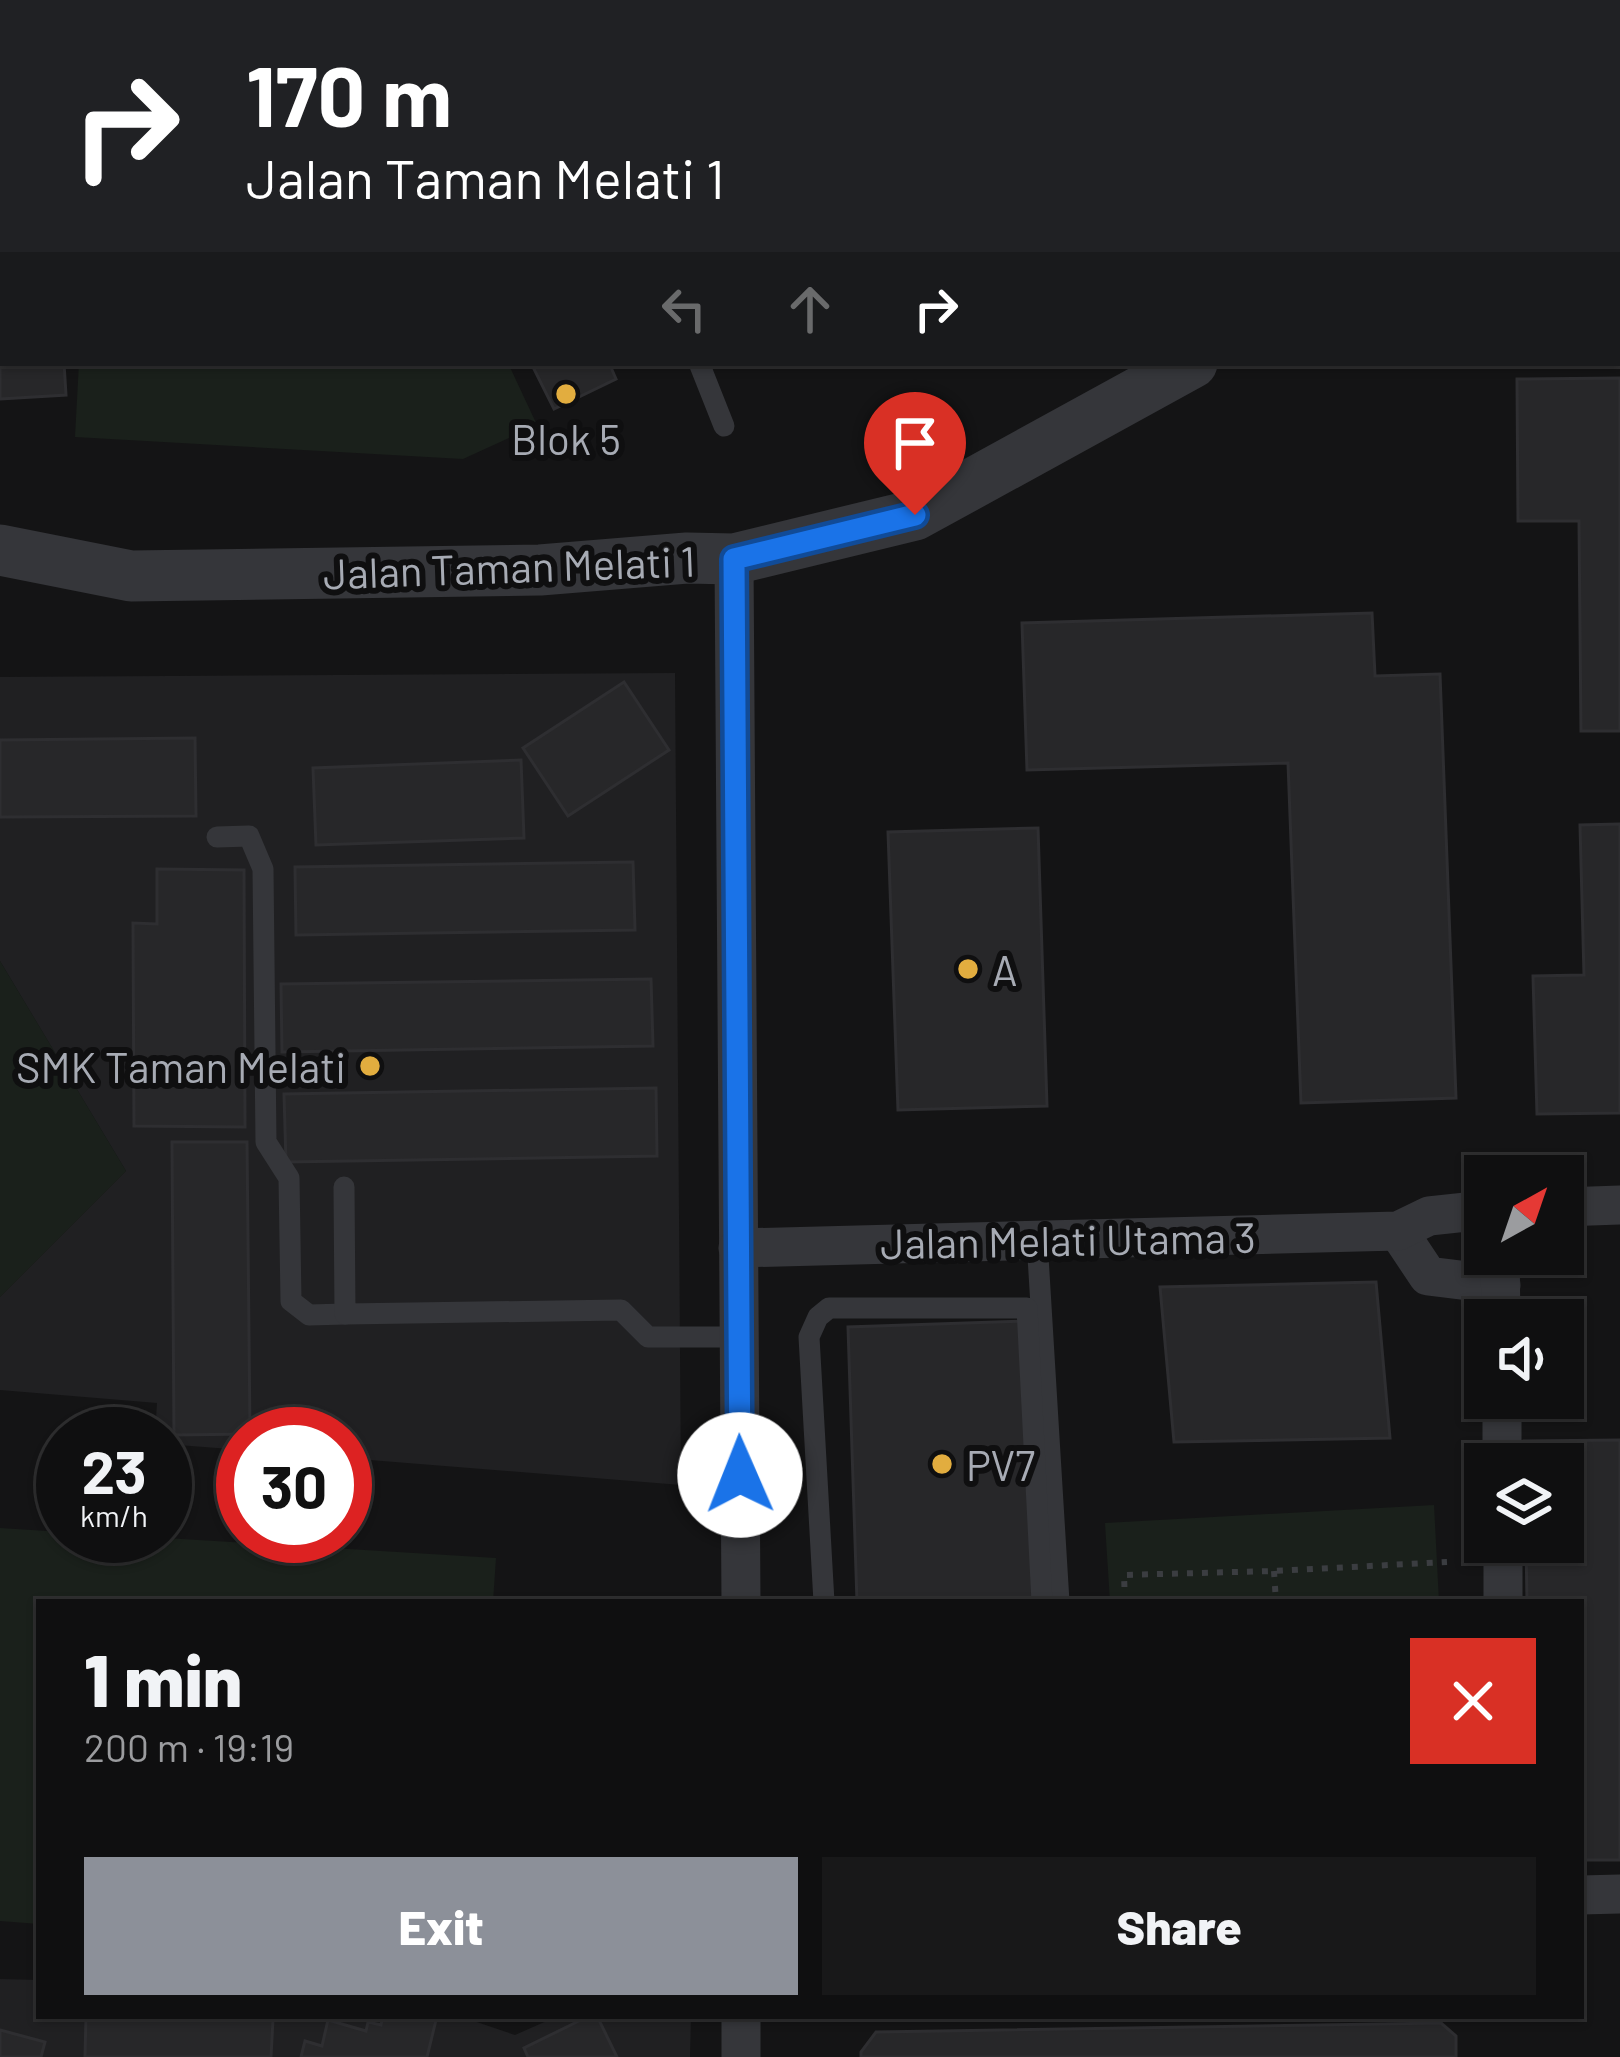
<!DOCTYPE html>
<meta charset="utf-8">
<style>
body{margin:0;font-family:Barlow,sans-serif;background:#181819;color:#f1f3f6;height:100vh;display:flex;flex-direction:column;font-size:45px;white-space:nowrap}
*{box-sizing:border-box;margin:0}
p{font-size:39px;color:#9b9c9f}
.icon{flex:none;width:66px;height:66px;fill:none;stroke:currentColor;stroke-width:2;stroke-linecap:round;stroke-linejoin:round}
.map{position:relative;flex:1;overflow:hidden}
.details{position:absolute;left:36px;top:1599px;width:1548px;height:420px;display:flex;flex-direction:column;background:#0f0f10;border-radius:0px;box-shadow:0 3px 9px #0004,0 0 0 3px #2f2f30}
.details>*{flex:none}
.hud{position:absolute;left:0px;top:0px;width:1620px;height:366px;box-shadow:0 3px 9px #0004,0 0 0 3px #2f2f30;background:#202124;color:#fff;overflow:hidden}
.needle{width:78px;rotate:40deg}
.tools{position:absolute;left:1464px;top:1155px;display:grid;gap:24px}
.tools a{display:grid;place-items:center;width:120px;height:120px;border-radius:0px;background:#0f0f10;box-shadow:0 3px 9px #0004,0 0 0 3px #2f2f30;font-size:60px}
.speed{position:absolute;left:36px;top:1407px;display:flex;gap:24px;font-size:60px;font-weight:700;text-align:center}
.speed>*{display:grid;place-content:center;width:156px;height:156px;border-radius:50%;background:#0f0f10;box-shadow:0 3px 9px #0004,0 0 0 3px #2f2f30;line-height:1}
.speed small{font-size:30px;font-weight:400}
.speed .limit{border:18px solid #d22;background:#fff;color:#111}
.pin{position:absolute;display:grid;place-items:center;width:102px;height:102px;color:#fff;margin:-123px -51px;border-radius:50% 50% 50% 0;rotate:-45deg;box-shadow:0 0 12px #0007}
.pin .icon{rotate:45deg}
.me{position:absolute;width:132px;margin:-66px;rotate:359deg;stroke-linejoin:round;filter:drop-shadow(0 0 9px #0008)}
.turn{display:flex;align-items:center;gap:42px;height:252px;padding:0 48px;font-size:54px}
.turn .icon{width:156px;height:156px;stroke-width:2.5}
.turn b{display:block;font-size:84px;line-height:102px}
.lanes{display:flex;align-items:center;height:114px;padding:0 48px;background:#0003;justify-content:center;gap:60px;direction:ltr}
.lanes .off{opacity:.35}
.round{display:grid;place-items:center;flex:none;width:126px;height:126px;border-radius:0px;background:#181819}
.summary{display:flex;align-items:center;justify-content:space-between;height:204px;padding:0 48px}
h1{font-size:72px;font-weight:800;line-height:90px}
.primary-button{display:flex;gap:24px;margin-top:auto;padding:24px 48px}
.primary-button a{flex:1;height:138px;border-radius:0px;background:#8c9099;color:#fff;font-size:48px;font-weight:800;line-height:138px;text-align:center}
.primary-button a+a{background:#181819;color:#f1f3f6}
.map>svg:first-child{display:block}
.built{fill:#202022}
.green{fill:#1a201b}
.building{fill:#272729;stroke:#2e2e31;stroke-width:3}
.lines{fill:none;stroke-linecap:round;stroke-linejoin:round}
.path{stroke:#3b3d41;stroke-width:6;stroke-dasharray:6 9;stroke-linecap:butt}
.service{stroke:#35363a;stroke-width:21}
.minor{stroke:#35363a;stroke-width:39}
.tertiary{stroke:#35363a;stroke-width:51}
.route-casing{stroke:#114b97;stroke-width:30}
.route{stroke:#1a73e8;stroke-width:21}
.poi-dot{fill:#e2ad3f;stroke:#0f0f10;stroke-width:4.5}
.labels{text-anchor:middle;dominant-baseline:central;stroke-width:12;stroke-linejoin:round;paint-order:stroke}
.poi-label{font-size:42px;fill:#a7abb4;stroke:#0f0f10;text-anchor:start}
.street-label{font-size:42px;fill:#a7abb4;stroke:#0f0f10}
</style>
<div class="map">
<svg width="1620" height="2057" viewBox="0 0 1620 2057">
<rect width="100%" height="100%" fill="#141415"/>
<!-- built -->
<g class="built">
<path d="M 675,673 L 681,1485 L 345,1458 L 345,1434 L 243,1434 L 243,1450 L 165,1444 L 165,1434 L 155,1434 L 157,1403 L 0,1390 L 0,1297 L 126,1171 L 0,961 L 0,677 Z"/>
<path d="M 0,1979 L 39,1980 L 39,2016 L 459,2016 L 515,2035 L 558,2016 L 691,2016 L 690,2057 L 0,2057 Z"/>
</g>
<!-- green -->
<g class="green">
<path d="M 79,363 L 508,363 L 537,425 L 463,459 L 75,437 Z"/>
<path d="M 0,961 L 126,1171 L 0,1297 Z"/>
<path d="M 1434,1505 L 1439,1602 L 1110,1602 L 1105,1523 Z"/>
<path d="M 0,1528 L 63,1532 L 63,1536 L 132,1536 L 496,1558 L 493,1602 L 39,1602 L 39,1924 L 0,1921 Z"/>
</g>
<!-- building -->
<g class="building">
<path d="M 942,0 L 1099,0 L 1100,3 L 935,3 Z"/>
<path d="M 0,294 L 3,294 L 3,363 L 64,363 L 66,395 L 0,399 Z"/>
<path d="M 531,363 L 609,363 L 616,379 L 554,409 Z"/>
<path d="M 1620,378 L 1620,731 L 1581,731 L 1579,521 L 1518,521 L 1517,379 Z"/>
<path d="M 1372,613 L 1375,676 L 1440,674 L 1456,1098 L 1301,1103 L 1288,763 L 1027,770 L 1022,623 Z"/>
<path d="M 624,682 L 669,750 L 568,816 L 523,748 Z"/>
<path d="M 195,738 L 196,816 L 0,817 L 0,740 Z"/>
<path d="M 521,760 L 524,838 L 316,845 L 313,768 Z"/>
<path d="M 1620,824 L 1620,1113 L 1537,1114 L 1533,976 L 1584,975 L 1580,825 Z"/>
<path d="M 1038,828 L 1047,1106 L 898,1110 L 888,832 Z"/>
<path d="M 633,862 L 635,930 L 296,935 L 295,867 Z"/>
<path d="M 157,869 L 244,870 L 245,1127 L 134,1126 L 133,923 L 157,924 Z"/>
<path d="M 651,979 L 653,1046 L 282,1052 L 281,984 Z"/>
<path d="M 656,1088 L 657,1156 L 286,1162 L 284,1094 Z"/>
<path d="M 172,1142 L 247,1142 L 250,1434 L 174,1435 Z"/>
<path d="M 1376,1282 L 1390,1438 L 1174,1442 L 1160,1287 Z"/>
<path d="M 1026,1321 L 1035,1602 L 857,1602 L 848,1327 Z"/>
<path d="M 1620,1440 L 1620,1860 L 1581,1860 L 1581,1602 L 1527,1602 L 1526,1542 L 1563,1542 L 1563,1464 L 1525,1464 L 1524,1441 Z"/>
<path d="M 86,2016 L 273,2019 L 271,2057 L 85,2057 Z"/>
<path d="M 383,2016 L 437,2016 L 427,2057 L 301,2057 L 305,2041 L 322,2046 L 328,2020 L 366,2031 L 368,2022 L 381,2025 Z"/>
<path d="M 589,2016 L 597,2016 L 617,2057 L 528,2057 L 524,2048 Z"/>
<path d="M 1441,2023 L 1456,2036 L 1456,2057 L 861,2057 L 861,2052 L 876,2032 Z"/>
<path d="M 0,2030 L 45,2042 L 41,2057 L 0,2057 Z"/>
</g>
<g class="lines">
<!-- path -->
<g class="path">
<path d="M 1274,1571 L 1276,1602"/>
<path d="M 1125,1602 L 1124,1575 L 1274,1571 L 1447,1562"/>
</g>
<!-- service -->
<g class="service">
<path d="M 255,0 L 255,3"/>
<path d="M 723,0 L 724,3"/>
<path d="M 1292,0 L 1293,3"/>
<path d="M 1390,0 L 1391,3"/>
<path d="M 1489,0 L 1493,3"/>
<path d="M 804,3 L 810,0"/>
<path d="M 1593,3 L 1600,0"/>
<path d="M 699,363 L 724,426"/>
<path d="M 217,837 L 249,836 L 263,869 L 266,1142 L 289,1178 L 291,1301 L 309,1315 L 345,1314"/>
<path d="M 344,1187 L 345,1314 L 621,1310 L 648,1337 L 738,1337"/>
<path d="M 1037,1240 L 1059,1602"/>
<path d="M 824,1602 L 809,1337 L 818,1317 L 829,1308 L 1027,1308 L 1042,1602"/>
</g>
<!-- minor -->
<g class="minor">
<path d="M 734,559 L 741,1602"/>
<path d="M 1563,1207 L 1620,1205"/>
<path d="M 1398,1231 L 1428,1276 L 1501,1285"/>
<path d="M 738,1248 L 1398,1231 L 1429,1216 L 1485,1210"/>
<path d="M 1500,1254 L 1501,1320"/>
<path d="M 1502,1398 L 1502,1464"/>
<path d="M 1503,1542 L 1503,1602"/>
<path d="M 1581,1895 L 1620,1894"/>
<path d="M 741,2057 L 741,2016"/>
</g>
<!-- tertiary -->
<g class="tertiary">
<path d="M 1617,130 L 1620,128"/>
<path d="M 0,550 L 131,576 L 540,570 L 687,558 L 734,559 L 915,515 L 1192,363"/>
</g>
</g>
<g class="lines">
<defs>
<path id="route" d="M 740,1475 L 734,559 L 915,515"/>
</defs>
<!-- route casing -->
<use href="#route" class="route-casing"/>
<!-- route -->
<use href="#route" class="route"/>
</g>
<!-- markers -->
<g class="poi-dot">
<circle cx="566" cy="394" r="12"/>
<circle cx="968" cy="969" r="12"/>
<circle cx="370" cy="1066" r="12"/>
<circle cx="942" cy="1464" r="12"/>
</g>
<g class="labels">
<!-- poi labels -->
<g class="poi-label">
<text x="566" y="438" text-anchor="middle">Blok 5</text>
<text x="992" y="969">A</text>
<text x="346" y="1066" text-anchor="end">SMK Taman Melati</text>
<text x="966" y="1464">PV7</text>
</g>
<!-- street labels -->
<g class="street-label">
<text transform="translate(509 566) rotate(-2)">Jalan Taman Melati 1</text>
<text transform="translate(1068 1239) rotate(-1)">Jalan Melati Utama 3</text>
</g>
</g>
</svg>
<div class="tools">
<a><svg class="needle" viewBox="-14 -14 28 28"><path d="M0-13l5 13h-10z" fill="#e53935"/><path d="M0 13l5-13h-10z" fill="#9b9c9f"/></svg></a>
<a><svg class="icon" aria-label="sound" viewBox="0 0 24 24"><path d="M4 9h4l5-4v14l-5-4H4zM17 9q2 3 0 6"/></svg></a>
<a><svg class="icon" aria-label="layers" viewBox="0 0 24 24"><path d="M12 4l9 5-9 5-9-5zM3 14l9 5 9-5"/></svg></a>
</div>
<div class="speed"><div>23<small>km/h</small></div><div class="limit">30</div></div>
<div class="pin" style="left:915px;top:515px;background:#d93025"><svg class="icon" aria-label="arrive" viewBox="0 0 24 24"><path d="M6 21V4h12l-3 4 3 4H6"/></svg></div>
<svg class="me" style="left:740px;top:1475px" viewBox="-20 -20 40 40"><circle r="19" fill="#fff"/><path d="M0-13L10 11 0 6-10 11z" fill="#1a73e8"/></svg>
<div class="hud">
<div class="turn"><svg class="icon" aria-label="right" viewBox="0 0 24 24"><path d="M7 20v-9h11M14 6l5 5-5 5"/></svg><div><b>170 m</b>Jalan Taman Melati 1</div></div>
<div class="lanes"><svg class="icon off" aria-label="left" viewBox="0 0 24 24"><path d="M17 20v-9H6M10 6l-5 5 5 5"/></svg><svg class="icon off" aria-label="ahead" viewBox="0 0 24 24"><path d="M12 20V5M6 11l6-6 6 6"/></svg><svg class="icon" aria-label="right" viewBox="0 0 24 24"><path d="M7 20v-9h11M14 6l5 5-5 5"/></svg></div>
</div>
<section class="details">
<div class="summary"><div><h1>1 min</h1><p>200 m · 19:19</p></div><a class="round" style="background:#d93025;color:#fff"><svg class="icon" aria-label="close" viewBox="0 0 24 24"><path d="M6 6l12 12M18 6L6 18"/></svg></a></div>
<div class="primary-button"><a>Exit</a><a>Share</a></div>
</section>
</div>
